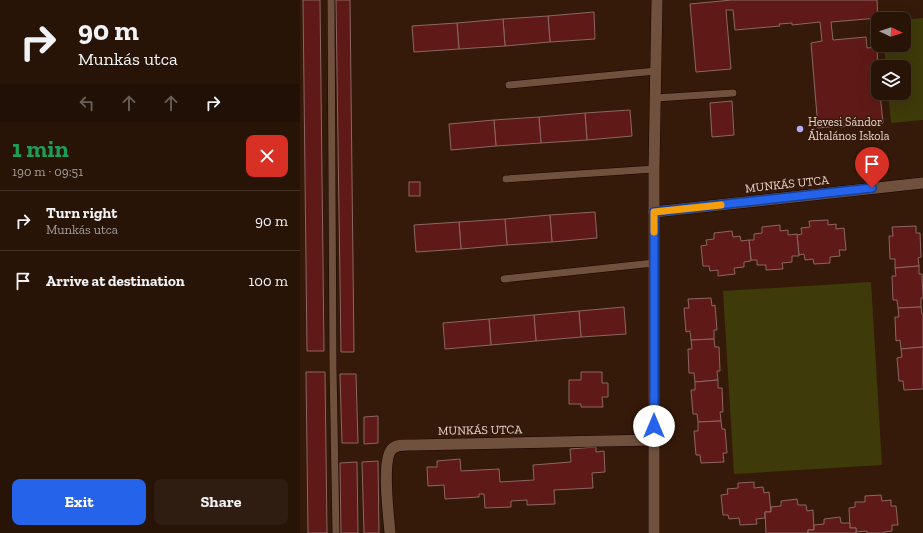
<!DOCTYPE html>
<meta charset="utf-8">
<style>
body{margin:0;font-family:"Zilla Slab",serif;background:#301d11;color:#f1f3f6;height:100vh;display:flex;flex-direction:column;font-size:15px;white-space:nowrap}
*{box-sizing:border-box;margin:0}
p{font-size:13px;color:#a59e9b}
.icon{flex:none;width:22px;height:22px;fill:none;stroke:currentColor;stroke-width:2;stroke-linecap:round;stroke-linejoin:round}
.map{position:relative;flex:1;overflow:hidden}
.side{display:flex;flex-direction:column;background:#281407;width:300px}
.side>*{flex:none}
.hud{background:#281407;color:#f1f3f6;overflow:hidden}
.needle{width:26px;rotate:93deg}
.fabs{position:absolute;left:571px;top:12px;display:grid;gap:8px}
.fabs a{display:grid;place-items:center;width:40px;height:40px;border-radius:8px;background:#281407;box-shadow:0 4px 16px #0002,0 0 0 1px #443328;font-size:20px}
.pin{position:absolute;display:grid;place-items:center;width:34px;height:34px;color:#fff;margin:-41px -17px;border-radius:50% 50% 50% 0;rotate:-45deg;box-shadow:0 0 4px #0007}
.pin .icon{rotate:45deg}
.me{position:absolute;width:44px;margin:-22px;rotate:0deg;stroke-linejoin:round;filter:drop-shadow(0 0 3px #0008)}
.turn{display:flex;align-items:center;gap:14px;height:84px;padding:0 12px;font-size:18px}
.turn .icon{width:52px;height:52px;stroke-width:2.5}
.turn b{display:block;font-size:28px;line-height:34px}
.lanes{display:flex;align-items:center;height:38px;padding:0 12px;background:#0003;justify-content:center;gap:20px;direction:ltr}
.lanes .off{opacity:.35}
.round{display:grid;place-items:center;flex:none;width:42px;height:42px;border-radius:8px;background:#301d11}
.overview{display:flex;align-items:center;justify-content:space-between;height:68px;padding:0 12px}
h1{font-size:24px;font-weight:700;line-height:30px;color:#1e9e55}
.cta{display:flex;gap:8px;margin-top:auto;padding:8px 12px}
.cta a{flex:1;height:46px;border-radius:8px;background:#2563eb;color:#fff;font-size:16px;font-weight:700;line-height:46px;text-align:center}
.cta a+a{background:#301d11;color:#f1f3f6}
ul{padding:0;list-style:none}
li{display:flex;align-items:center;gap:12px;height:60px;padding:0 12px;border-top:1px solid #443328}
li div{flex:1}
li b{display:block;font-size:15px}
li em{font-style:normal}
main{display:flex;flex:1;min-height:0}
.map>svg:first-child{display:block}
.green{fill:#3f3a0a}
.building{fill:#5f1a17;stroke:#8c6661}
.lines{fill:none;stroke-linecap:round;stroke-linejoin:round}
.service-casing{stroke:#1b0400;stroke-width:8}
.minor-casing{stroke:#1b0400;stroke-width:12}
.service{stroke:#6f513e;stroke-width:7}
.minor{stroke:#6f513e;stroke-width:11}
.route-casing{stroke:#184099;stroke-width:10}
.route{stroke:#2563eb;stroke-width:7}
.slow{stroke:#f59e0b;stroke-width:7}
.poi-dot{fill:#b0aefa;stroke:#351a09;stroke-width:1.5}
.labels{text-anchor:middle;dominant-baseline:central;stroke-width:3;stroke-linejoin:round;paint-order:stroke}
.poi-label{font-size:12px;fill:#e9d6cc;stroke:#351a09;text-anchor:start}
.street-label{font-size:12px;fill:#e9d6cc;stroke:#351a09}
</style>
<main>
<section class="side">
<div class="hud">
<div class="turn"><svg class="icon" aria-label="right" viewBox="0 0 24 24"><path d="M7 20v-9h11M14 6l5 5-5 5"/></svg><div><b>90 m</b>Munkás utca</div></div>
<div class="lanes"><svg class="icon off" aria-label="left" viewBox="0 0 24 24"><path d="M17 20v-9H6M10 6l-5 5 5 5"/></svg><svg class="icon off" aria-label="ahead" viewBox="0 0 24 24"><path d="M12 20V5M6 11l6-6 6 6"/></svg><svg class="icon off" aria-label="ahead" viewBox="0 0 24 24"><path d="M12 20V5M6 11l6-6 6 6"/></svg><svg class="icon" aria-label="right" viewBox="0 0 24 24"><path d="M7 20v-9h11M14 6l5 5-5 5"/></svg></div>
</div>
<div class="overview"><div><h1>1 min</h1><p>190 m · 09:51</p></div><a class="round" style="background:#d93025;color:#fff"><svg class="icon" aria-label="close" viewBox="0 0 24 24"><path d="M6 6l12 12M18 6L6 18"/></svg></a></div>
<ul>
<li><svg class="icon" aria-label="right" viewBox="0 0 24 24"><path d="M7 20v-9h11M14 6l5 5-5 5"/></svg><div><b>Turn right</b><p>Munkás utca</p></div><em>90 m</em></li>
<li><svg class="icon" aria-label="arrive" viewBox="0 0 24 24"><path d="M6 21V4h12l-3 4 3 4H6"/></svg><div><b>Arrive at destination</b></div><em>100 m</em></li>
</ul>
<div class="cta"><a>Exit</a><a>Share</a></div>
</section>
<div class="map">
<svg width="623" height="533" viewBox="0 0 623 533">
<rect width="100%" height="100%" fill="#351a09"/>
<!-- green -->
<g class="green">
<path d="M 623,18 L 623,120 L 591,123 L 588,93 L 604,93 L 604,67 L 586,67 L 584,45 L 604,45 L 604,20 Z"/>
<path d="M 571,282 L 582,465 L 434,474 L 423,291 Z"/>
</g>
<!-- building -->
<g class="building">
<path d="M 3,0 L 20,0 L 24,351 L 7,351 Z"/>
<path d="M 36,0 L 50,0 L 54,352 L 41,352 Z"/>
<path d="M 432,0 L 577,0 L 578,18 L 531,22 L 533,40 L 566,37 L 567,48 L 577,47 L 578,67 L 578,93 L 580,93 L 583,123 L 540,127 L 540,126 L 518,128 L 511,43 L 522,41 L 520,22 L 492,25 L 492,23 L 479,24 L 480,26 L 435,30 L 433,10 L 426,10 L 431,69 L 396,72 L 390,4 Z"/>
<path d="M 294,12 L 295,39 L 250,42 L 248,16 Z"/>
<path d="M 248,16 L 250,42 L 205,46 L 203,19 Z"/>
<path d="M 203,19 L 205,46 L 159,49 L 157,23 Z"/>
<path d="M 157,23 L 159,49 L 114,52 L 112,26 Z"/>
<path d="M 432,101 L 434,135 L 412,137 L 410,103 Z"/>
<path d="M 330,110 L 332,136 L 287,140 L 285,113 Z"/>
<path d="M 285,113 L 287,140 L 241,143 L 239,117 Z"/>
<path d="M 239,117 L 241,143 L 196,146 L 194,120 Z"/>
<path d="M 194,120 L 196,146 L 151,150 L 149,124 Z"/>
<rect x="109" y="182" width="11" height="14"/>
<path d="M 295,212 L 297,238 L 252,242 L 250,215 Z"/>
<path d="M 250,215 L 252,242 L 207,245 L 205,219 Z"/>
<path d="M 205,219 L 207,245 L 161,249 L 159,222 Z"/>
<path d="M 528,220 L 528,225 L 536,224 L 536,229 L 544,228 L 546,250 L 539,250 L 540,256 L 530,257 L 530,263 L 514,264 L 513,259 L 505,260 L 504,254 L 499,255 L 497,235 L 502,234 L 501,228 L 510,227 L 509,221 Z"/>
<path d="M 159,222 L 161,249 L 116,252 L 114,225 Z"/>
<path d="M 480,225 L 480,231 L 488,230 L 488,235 L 497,234 L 499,256 L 492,256 L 492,262 L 482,263 L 483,269 L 466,270 L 466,265 L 457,265 L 457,260 L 451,260 L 449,240 L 454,240 L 454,234 L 462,233 L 462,227 Z"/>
<path d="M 616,226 L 616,233 L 620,233 L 621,257 L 618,258 L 619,266 L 595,268 L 595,259 L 590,259 L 589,236 L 593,236 L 592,227 Z"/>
<path d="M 432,231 L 433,237 L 440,236 L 441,241 L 449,240 L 451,261 L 444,262 L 444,267 L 434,268 L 435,274 L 418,276 L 418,270 L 410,271 L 409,266 L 403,266 L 401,246 L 407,245 L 406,240 L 414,239 L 414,233 Z"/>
<path d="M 619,266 L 619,274 L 622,274 L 623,298 L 621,298 L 621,307 L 598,308 L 597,300 L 593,300 L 592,276 L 596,276 L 595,268 Z"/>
<path d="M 411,298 L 412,306 L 415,305 L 417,330 L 414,330 L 414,339 L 391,340 L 390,331 L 386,332 L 384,308 L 389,308 L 388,299 Z"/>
<path d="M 324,307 L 326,334 L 281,337 L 279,311 Z"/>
<path d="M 621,307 L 622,314 L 623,314 L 623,347 L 601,349 L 600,340 L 596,341 L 595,317 L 599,317 L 598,308 Z"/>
<path d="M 279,311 L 281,337 L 236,341 L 234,315 Z"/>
<path d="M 234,315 L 236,341 L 191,345 L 189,319 Z"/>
<path d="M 189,319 L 191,345 L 145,349 L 143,323 Z"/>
<path d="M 414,339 L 415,347 L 419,347 L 420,371 L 417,371 L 418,380 L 395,382 L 394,373 L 389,373 L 388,349 L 392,349 L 391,340 Z"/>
<path d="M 623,347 L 623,389 L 604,390 L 603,381 L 599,381 L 597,358 L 602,357 L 601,349 Z"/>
<path d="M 6,372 L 25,372 L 27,533 L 8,533 Z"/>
<path d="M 281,372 L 302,372 L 302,383 L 308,383 L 308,397 L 302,397 L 303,407 L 281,407 L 281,404 L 269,404 L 269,380 L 281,380 Z"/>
<path d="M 40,374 L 56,374 L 58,443 L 42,443 Z"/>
<path d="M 418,380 L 418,388 L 422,388 L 423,412 L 420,412 L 421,421 L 398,422 L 397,414 L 393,414 L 391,390 L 395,390 L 395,382 Z"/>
<path d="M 78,416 L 78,443 L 64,444 L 64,417 Z"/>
<path d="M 421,421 L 422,429 L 425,429 L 427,453 L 423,453 L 424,462 L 401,463 L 400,455 L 396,455 L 394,431 L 398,431 L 398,422 Z"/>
<path d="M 296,447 L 296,452 L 304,451 L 305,472 L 292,473 L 293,488 L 254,490 L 255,504 L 227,505 L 227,500 L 211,501 L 211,507 L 185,508 L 184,494 L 179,494 L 179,497 L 145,499 L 144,485 L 128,486 L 127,467 L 137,467 L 137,461 L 160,459 L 161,471 L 199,469 L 200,482 L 234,480 L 233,465 L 271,462 L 270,449 Z"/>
<path d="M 78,461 L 79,533 L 64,533 L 62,462 Z"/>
<path d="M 57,462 L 58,533 L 41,533 L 40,463 Z"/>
<path d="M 454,482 L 454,488 L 463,487 L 464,493 L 469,492 L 471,512 L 465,512 L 465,518 L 456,519 L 457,524 L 440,525 L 439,518 L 429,519 L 428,515 L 423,515 L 421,495 L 428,494 L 427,489 L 438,488 L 438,483 Z"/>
<path d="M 581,495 L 582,501 L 591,500 L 591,506 L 596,506 L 598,525 L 592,525 L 592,531 L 584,532 L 584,533 L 567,533 L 567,531 L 556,532 L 556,528 L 550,528 L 549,508 L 555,507 L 555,502 L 565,502 L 565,496 Z"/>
<path d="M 497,499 L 498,505 L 506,505 L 507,511 L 513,510 L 514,530 L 508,530 L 508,533 L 466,533 L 465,512 L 471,512 L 471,507 L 481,506 L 481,501 Z"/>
<path d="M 540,517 L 541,523 L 550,523 L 550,528 L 556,528 L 556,533 L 508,533 L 508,530 L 514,530 L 514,525 L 524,524 L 524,519 Z"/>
</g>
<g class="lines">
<defs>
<g id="service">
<path d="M 31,0 L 33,368 L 36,533"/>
<path d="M 209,85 L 356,71"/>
<path d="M 356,98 L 433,93"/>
<path d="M 206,179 L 354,169"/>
<path d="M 204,279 L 354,263"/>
</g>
<g id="minor">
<path d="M 354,212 L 623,183"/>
<path d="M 90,533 C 89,517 81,460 92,449 C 97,444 107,445 113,445 L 354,440"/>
<path d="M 354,533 L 354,169 L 357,0"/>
</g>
</defs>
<!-- service casing -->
<use href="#service" class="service-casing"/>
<!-- minor casing -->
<use href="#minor" class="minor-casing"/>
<!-- service -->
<use href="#service" class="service"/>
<!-- minor -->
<use href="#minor" class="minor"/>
</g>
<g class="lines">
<defs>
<path id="route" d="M 354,426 L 354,212 L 572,188"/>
</defs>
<!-- route casing -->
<use href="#route" class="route-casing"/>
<!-- route -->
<use href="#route" class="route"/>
<!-- slow -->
<path class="slow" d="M 354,232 L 354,212 L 421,205"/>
</g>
<!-- markers -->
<circle class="poi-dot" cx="500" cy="129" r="4"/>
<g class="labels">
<!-- poi labels -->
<g class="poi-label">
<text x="508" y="122">Hevesi Sándor<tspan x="508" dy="14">Általános Iskola</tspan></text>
</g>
<!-- street labels -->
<g class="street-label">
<text transform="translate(487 184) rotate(-6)">MUNKÁS UTCA</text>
<text transform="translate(180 430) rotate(-1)">MUNKÁS UTCA</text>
</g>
</g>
</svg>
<div class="fabs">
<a><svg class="needle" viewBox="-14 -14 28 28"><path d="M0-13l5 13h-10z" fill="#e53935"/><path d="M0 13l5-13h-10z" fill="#a59e9b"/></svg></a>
<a><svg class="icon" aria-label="layers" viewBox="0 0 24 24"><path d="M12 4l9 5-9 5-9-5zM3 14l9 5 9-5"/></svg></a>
</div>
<div class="pin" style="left:572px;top:188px;background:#d93025"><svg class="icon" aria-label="arrive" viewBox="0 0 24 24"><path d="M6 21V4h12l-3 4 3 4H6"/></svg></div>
<svg class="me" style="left:354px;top:426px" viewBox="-20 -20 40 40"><circle r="19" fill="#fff"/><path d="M0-13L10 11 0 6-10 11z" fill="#2563eb"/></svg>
</div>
</main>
